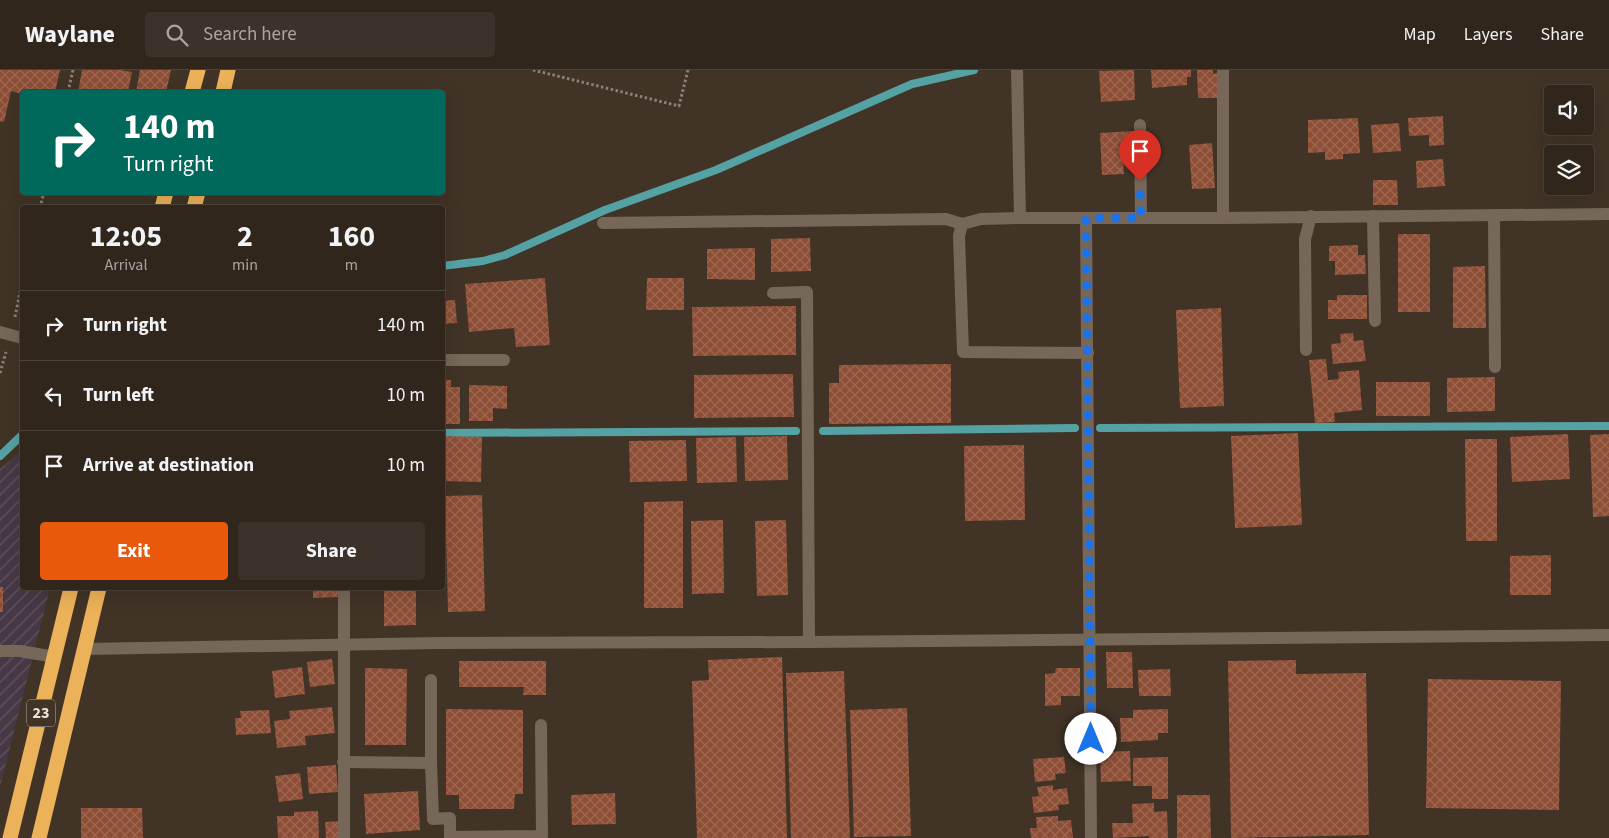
<!DOCTYPE html>
<style>
body{margin:0;font-family:"Source Sans 3",sans-serif;background:#3d3229;color:#f1f3f6;height:100vh;display:flex;flex-direction:column;font-size:19px;white-space:nowrap}
*{box-sizing:border-box;margin:0}
p{font-size:16px;color:#a8a5a3}
.icon{flex:none;width:28px;height:28px;fill:none;stroke:currentColor;stroke-width:2;stroke-linecap:round;stroke-linejoin:round}
.map{position:relative;flex:1;overflow:hidden}
.sheet{position:absolute;left:20px;top:135px;width:425px;height:385px;display:flex;flex-direction:column;background:#31261c;border-radius:5px;box-shadow:0 5px 20px #0002,0 0 0 1px #4c433b}
.sheet>*{flex:none}
.banner{position:absolute;left:20px;top:20px;width:425px;height:105px;border-radius:5px;box-shadow:0 5px 20px #0002,0 0 0 1px #4c433b;background:#00695c;color:#fff;overflow:hidden}
.buttons{position:absolute;left:1544px;top:15px;display:grid;gap:10px}
.buttons a{display:grid;place-items:center;width:50px;height:50px;border-radius:5px;background:#31261c;box-shadow:0 5px 20px #0002,0 0 0 1px #4c433b;font-size:25px}
.pin{position:absolute;display:grid;place-items:center;width:42px;height:42px;color:#fff;margin:-51px -21px;border-radius:50% 50% 50% 0;rotate:-45deg;box-shadow:0 0 5px #0007}
.pin .icon{rotate:45deg}
.me{position:absolute;width:55px;margin:-28px;rotate:0deg;stroke-linejoin:round;filter:drop-shadow(0 0 4px #0008)}
.turn{display:flex;align-items:center;gap:18px;height:105px;padding:0 20px;font-size:22px}
.turn .icon{width:65px;height:65px;stroke-width:2.5}
.turn b{display:block;font-size:35px;line-height:42px}
.eta{display:flex;justify-content:space-evenly;align-items:center;height:85px;text-align:center}
.eta b{font-size:30px;font-weight:700;line-height:35px}
.button{display:flex;gap:10px;margin-top:auto;padding:10px 20px}
.button a{flex:1;height:58px;border-radius:5px;background:#ea580c;color:#fff;font-size:20px;font-weight:700;line-height:58px;text-align:center}
.button a+a{background:#3d3229;color:#f1f3f6}
ul{padding:0;list-style:none}
li{display:flex;align-items:center;gap:15px;height:70px;padding:0 20px;border-top:1px solid #4c433b}
li div{flex:1}
li b{display:block;font-size:19px}
li em{font-style:normal}
header{display:flex;align-items:center;gap:30px;box-sizing:border-box;height:70px;padding:0 25px;background:#31261c;border-bottom:1px solid #4c433b}
header strong{font-size:24px}
nav{display:flex;gap:28px;margin-inline-start:auto;font-size:18px}
.search{width:350px;height:45px;background:#3d3229;display:flex;align-items:center;gap:12px;box-sizing:border-box;padding:0 18px;border-radius:5px;color:#a8a5a3;font-size:19px}
.map>svg:first-child{display:block}
.industrial{fill:url(#industrial-furrows)}
.lines{fill:none;stroke-linecap:round;stroke-linejoin:round}
.stream{stroke:#55a2a5;stroke-width:8}
.building{fill:url(#building-cross-hatch)}
.path{stroke:#8d8176;stroke-width:3;stroke-dasharray:2.5 2.5;stroke-linecap:butt}
.minor{stroke:#766759;stroke-width:12}
.highway{stroke:#ecb259;stroke-width:15}
.route{stroke:#1a73e8;stroke-width:9;stroke-dasharray:0 16.2}
.labels{text-anchor:middle;dominant-baseline:central;stroke-width:5;stroke-linejoin:round;paint-order:stroke}
.shield{fill:#413326;stroke:#b9afa5;stroke-width:1}
.shield-label{font-size:16px;font-weight:bold;fill:#ede4dc}
</style>
<header>
<strong>Waylane</strong>
<div class="search"><svg class="icon" aria-label="search" viewBox="0 0 24 24"><circle cx="10" cy="10" r="6"/><path d="M15 15l6 6"/></svg>Search here</div>
<nav><a>Map</a><a>Layers</a><a>Share</a></nav>
</header>
<div class="map">
<svg width="1609" height="768" viewBox="0 0 1609 768">
<defs>
<pattern id="industrial-furrows" width="10" height="10" patternUnits="userSpaceOnUse" patternTransform="scale(1.25)"><rect width="10" height="10" fill="#473845"/><path d="M-1 1l2-2M0 10L10 0M9 11l2-2" fill="none" stroke="#62555f"/></pattern>
<pattern id="building-cross-hatch" width="8" height="8" patternUnits="userSpaceOnUse" patternTransform="scale(1.25)"><rect width="8" height="8" fill="#8d4e35"/><path d="M0 0l8 8M0 8l8-8" fill="none" stroke="#9d6752"/></pattern>
</defs>
<rect width="100%" height="100%" fill="#413326"/>
<!-- industrial -->
<path class="industrial" d="M 22,381 L 22,518 L 50,518 L 0,717 L 0,399 Z"/>
<g class="lines">
<!-- stream -->
<g class="stream">
<path d="M 442,196 L 483,191 L 505,185 L 605,140 L 716,100 L 912,14 L 974,0"/>
<path d="M 1100,358 L 1609,356"/>
<path d="M 823,361 L 1075,358"/>
<path d="M 442,363 L 796,361"/>
<path d="M 0,386 L 22,365"/>
</g>
</g>
<!-- building -->
<g class="building">
<path d="M 0,0 L 60,0 L 55,22 L 22,22 L 22,24 L 11,21 L 4,52 L 0,51 Z"/>
<path d="M 82,0 L 120,0 L 132,2 L 128,22 L 78,22 Z"/>
<path d="M 140,0 L 171,0 L 166,22 L 136,22 Z"/>
<path d="M 1134,0 L 1135,30 L 1101,32 L 1099,1 Z"/>
<path d="M 1151,0 L 1191,0 L 1191,7 L 1187,7 L 1187,15 L 1152,18 Z"/>
<path d="M 1197,0 L 1213,0 L 1213,4 L 1218,3 L 1218,28 L 1198,28 Z"/>
<path d="M 1443,46 L 1444,75 L 1429,76 L 1429,65 L 1409,66 L 1408,48 Z"/>
<path d="M 1358,48 L 1360,83 L 1343,84 L 1343,89 L 1325,90 L 1325,82 L 1308,83 L 1308,50 Z"/>
<path d="M 1399,53 L 1401,81 L 1373,83 L 1371,55 Z"/>
<path d="M 1134,61 L 1135,91 L 1123,91 L 1124,104 L 1102,105 L 1100,63 Z"/>
<path d="M 1212,73 L 1215,118 L 1192,119 L 1189,75 Z"/>
<path d="M 1443,89 L 1445,116 L 1417,118 L 1416,91 Z"/>
<path d="M 1373,110 L 1397,110 L 1398,135 L 1373,135 Z"/>
<rect x="1398" y="164" width="32" height="78"/>
<path d="M 810,168 L 811,201 L 771,202 L 771,169 Z"/>
<path d="M 1358,175 L 1358,185 L 1365,185 L 1366,204 L 1335,205 L 1335,191 L 1329,191 L 1329,176 Z"/>
<path d="M 755,178 L 755,210 L 707,209 L 707,179 Z"/>
<path d="M 1485,196 L 1486,258 L 1453,258 L 1453,197 Z"/>
<path d="M 545,208 L 550,275 L 516,277 L 514,258 L 469,262 L 465,214 Z"/>
<path d="M 647,208 L 684,208 L 684,240 L 646,240 Z"/>
<path d="M 1337,225 L 1367,225 L 1367,249 L 1328,249 L 1328,230 L 1337,230 Z"/>
<path d="M 455,230 L 457,253 L 442,254 L 442,231 Z"/>
<path d="M 796,236 L 796,285 L 693,286 L 692,237 Z"/>
<path d="M 1221,238 L 1224,336 L 1180,338 L 1176,240 Z"/>
<path d="M 1353,263 L 1354,271 L 1363,270 L 1366,291 L 1333,294 L 1331,274 L 1341,273 L 1340,264 Z"/>
<path d="M 1326,289 L 1328,310 L 1339,309 L 1338,302 L 1359,300 L 1362,340 L 1334,343 L 1335,352 L 1315,353 L 1309,290 Z"/>
<path d="M 951,294 L 951,353 L 829,354 L 829,313 L 839,313 L 839,295 Z"/>
<path d="M 793,304 L 794,347 L 694,348 L 694,305 Z"/>
<path d="M 1495,307 L 1495,341 L 1447,342 L 1447,308 Z"/>
<path d="M 442,310 L 451,310 L 451,317 L 460,317 L 460,354 L 442,354 Z"/>
<rect x="1376" y="312" width="54" height="34"/>
<path d="M 469,315 L 507,316 L 507,339 L 493,338 L 493,351 L 469,351 Z"/>
<path d="M 1298,363 L 1302,455 L 1235,458 L 1231,366 Z"/>
<path d="M 1568,364 L 1570,409 L 1512,412 L 1510,367 Z"/>
<path d="M 1609,364 L 1609,446 L 1593,447 L 1590,365 Z"/>
<path d="M 442,366 L 482,367 L 481,412 L 442,411 Z"/>
<path d="M 787,366 L 788,410 L 745,411 L 744,367 Z"/>
<path d="M 736,367 L 737,412 L 697,413 L 696,368 Z"/>
<path d="M 1465,369 L 1497,369 L 1497,471 L 1466,471 Z"/>
<path d="M 686,370 L 687,411 L 630,412 L 629,371 Z"/>
<path d="M 1024,375 L 1025,450 L 965,451 L 964,376 Z"/>
<path d="M 482,425 L 485,541 L 448,542 L 445,426 Z"/>
<path d="M 683,431 L 683,538 L 644,538 L 644,432 Z"/>
<path d="M 723,450 L 724,523 L 692,524 L 691,451 Z"/>
<path d="M 786,450 L 788,525 L 757,526 L 755,451 Z"/>
<path d="M 1551,485 L 1551,525 L 1510,525 L 1510,486 Z"/>
<rect x="0" y="517" width="3" height="25"/>
<path d="M 313,518 L 338,518 L 339,527 L 313,528 Z"/>
<path d="M 384,521 L 416,521 L 416,555 L 384,556 Z"/>
<path d="M 1106,582 L 1132,582 L 1133,618 L 1107,618 Z"/>
<path d="M 782,587 L 787,768 L 697,768 L 692,611 L 709,610 L 708,590 Z"/>
<path d="M 332,589 L 335,614 L 310,617 L 307,592 Z"/>
<path d="M 1296,590 L 1296,604 L 1366,603 L 1369,765 L 1231,768 L 1228,591 Z"/>
<path d="M 459,591 L 546,591 L 546,625 L 523,625 L 524,617 L 459,617 Z"/>
<path d="M 302,597 L 305,624 L 275,628 L 272,601 Z"/>
<path d="M 365,598 L 407,599 L 406,675 L 365,675 Z"/>
<path d="M 1056,598 L 1080,598 L 1080,626 L 1061,626 L 1061,635 L 1045,636 L 1045,604 L 1055,603 Z"/>
<path d="M 1170,599 L 1171,626 L 1139,626 L 1138,600 Z"/>
<path d="M 844,601 L 850,768 L 791,768 L 786,603 Z"/>
<path d="M 1428,609 L 1561,611 L 1559,740 L 1426,738 Z"/>
<path d="M 332,637 L 335,663 L 305,666 L 306,675 L 277,678 L 274,651 L 290,649 L 289,641 Z"/>
<path d="M 907,638 L 911,766 L 854,767 L 850,640 Z"/>
<path d="M 446,639 L 523,640 L 523,724 L 515,724 L 514,739 L 459,739 L 459,725 L 446,725 Z"/>
<path d="M 1168,639 L 1168,663 L 1158,663 L 1158,670 L 1121,672 L 1120,648 L 1133,648 L 1133,640 Z"/>
<path d="M 269,640 L 271,663 L 236,665 L 235,648 L 241,648 L 240,641 Z"/>
<path d="M 1130,681 L 1131,711 L 1101,712 L 1100,682 Z"/>
<path d="M 1064,687 L 1066,703 L 1055,704 L 1056,710 L 1035,712 L 1033,689 Z"/>
<path d="M 1168,687 L 1168,729 L 1152,729 L 1152,716 L 1133,716 L 1133,688 Z"/>
<path d="M 336,695 L 338,722 L 309,724 L 307,697 Z"/>
<path d="M 300,703 L 303,729 L 279,732 L 275,706 Z"/>
<path d="M 1053,715 L 1053,720 L 1067,718 L 1069,734 L 1058,735 L 1059,740 L 1034,743 L 1032,727 L 1039,726 L 1037,717 Z"/>
<path d="M 418,721 L 420,760 L 366,764 L 364,724 Z"/>
<path d="M 615,723 L 616,754 L 572,755 L 571,725 Z"/>
<path d="M 1177,725 L 1210,725 L 1211,768 L 1177,768 Z"/>
<path d="M 1154,733 L 1154,742 L 1167,741 L 1168,768 L 1149,768 L 1149,766 L 1113,768 L 1112,753 L 1133,753 L 1132,734 Z"/>
<path d="M 81,738 L 142,738 L 143,768 L 81,768 Z"/>
<path d="M 318,741 L 319,768 L 278,768 L 277,746 L 294,746 L 294,742 Z"/>
<path d="M 1058,746 L 1058,751 L 1071,750 L 1073,768 L 1031,768 L 1030,758 L 1037,758 L 1036,747 Z"/>
<path d="M 342,751 L 343,768 L 326,768 L 325,752 Z"/>
</g>
<g class="lines">
<!-- path -->
<g class="path">
<path d="M 533,0 L 679,36 L 688,0"/>
<path d="M 68,22 L 73,0"/>
<path d="M 40,138 L 44,122"/>
<path d="M 15,247 L 22,213"/>
<path d="M 0,303 L 6,282"/>
</g>
<!-- minor -->
<g class="minor">
<path d="M 1017,0 L 1020,148"/>
<path d="M 1223,0 L 1223,148"/>
<path d="M 1140,55 L 1141,148"/>
<path d="M 1494,145 L 1495,297"/>
<path d="M 1373,146 L 1375,251"/>
<path d="M 1086,148 L 1091,768"/>
<path d="M 603,153 L 946,149 L 962,154 L 981,149 L 1020,148 L 1223,148 L 1609,144"/>
<path d="M 962,154 L 959,166 L 963,282 L 1088,283"/>
<path d="M 773,223 L 807,222 L 809,572"/>
<path d="M 0,262 L 22,268"/>
<path d="M 1306,280 L 1305,169 L 1311,146"/>
<path d="M 442,290 L 504,290"/>
<path d="M 84,579 L 439,573 L 809,572 L 1609,565"/>
<path d="M 0,581 L 20,581 L 55,587"/>
<path d="M 431,610 L 431,693"/>
<path d="M 343,692 L 431,693 L 433,749 L 450,748 L 450,767 L 542,766 L 541,655"/>
<path d="M 344,768 L 344,518"/>
</g>
<!-- highway -->
<g class="highway">
<path d="M 192,22 L 198,0"/>
<path d="M 223,22 L 228,0"/>
<path d="M 162,138 L 166,122"/>
<path d="M 194,138 L 198,122"/>
<path d="M 10,768 L 71,518"/>
<path d="M 39,768 L 99,518"/>
</g>
</g>
<g class="lines">
<!-- route -->
<path class="route" d="M 1091,669 L 1086,148 L 1141,148 L 1140,111"/>
</g>
<g class="labels">
<!-- shield labels -->
<rect class="shield" x="27" y="629.5" width="28" height="27" rx="4"/>
<g class="shield-label">
<text x="41" y="643">23</text>
</g>
</g>
</svg>
<div class="buttons">
<a><svg class="icon" aria-label="sound" viewBox="0 0 24 24"><path d="M4 9h4l5-4v14l-5-4H4zM17 9q2 3 0 6"/></svg></a>
<a><svg class="icon" aria-label="layers" viewBox="0 0 24 24"><path d="M12 4l9 5-9 5-9-5zM3 14l9 5 9-5"/></svg></a>
</div>
<div class="pin" style="left:1140px;top:111px;background:#d93025"><svg class="icon" aria-label="arrive" viewBox="0 0 24 24"><path d="M6 21V4h12l-3 4 3 4H6"/></svg></div>
<svg class="me" style="left:1091px;top:669px" viewBox="-20 -20 40 40"><circle r="19" fill="#fff"/><path d="M0-13L10 11 0 6-10 11z" fill="#1a73e8"/></svg>
<div class="banner">
<div class="turn"><svg class="icon" aria-label="right" viewBox="0 0 24 24"><path d="M7 20v-9h11M14 6l5 5-5 5"/></svg><div><b>140 m</b>Turn right</div></div>
</div>
<section class="sheet">
<div class="eta">
<div><b>12:05</b><p>Arrival</p></div>
<div><b>2</b><p>min</p></div>
<div><b>160</b><p>m</p></div>
</div>
<ul>
<li><svg class="icon" aria-label="right" viewBox="0 0 24 24"><path d="M7 20v-9h11M14 6l5 5-5 5"/></svg><div><b>Turn right</b></div><em>140 m</em></li>
<li><svg class="icon" aria-label="left" viewBox="0 0 24 24"><path d="M17 20v-9H6M10 6l-5 5 5 5"/></svg><div><b>Turn left</b></div><em>10 m</em></li>
<li><svg class="icon" aria-label="arrive" viewBox="0 0 24 24"><path d="M6 21V4h12l-3 4 3 4H6"/></svg><div><b>Arrive at destination</b></div><em>10 m</em></li>
</ul>
<div class="button"><a>Exit</a><a>Share</a></div>
</section>
</div>
